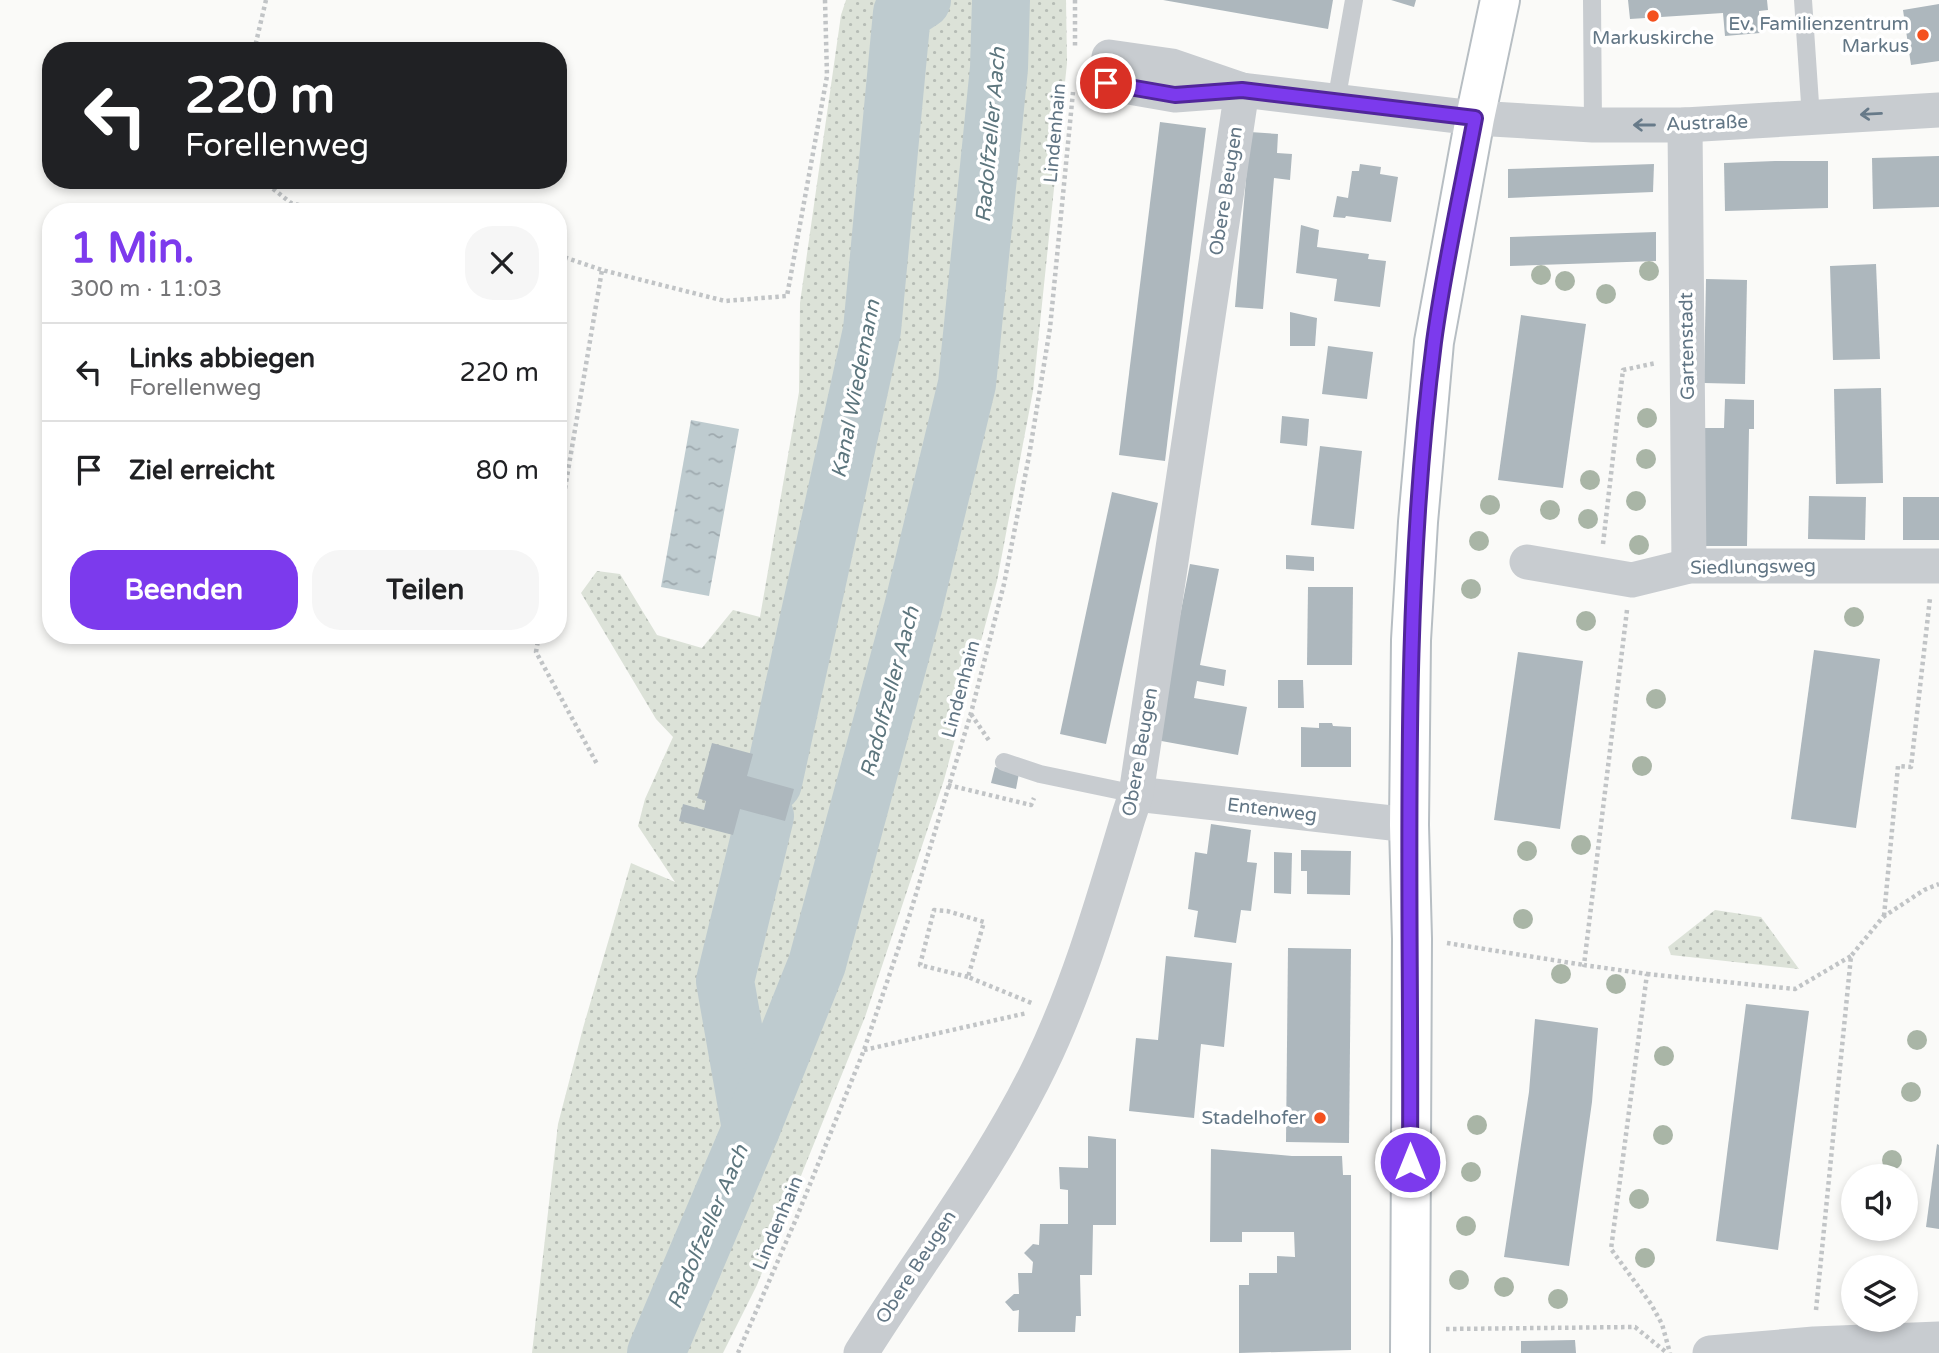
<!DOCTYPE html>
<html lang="de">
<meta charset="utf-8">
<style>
body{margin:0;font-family:"Varela Round",sans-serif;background:#f6f6f6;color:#202124;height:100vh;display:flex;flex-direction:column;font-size:26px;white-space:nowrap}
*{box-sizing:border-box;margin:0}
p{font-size:23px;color:#757577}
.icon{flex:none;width:38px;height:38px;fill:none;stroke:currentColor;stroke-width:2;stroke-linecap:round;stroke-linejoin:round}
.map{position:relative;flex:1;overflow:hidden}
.side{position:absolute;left:42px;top:203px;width:525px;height:441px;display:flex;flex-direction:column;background:#fff;border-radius:28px;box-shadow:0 4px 10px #0003}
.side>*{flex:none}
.banner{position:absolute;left:42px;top:42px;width:525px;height:147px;border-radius:28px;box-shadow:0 4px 10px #0003;background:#202124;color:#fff;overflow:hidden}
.controls{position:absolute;left:1841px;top:1164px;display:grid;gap:14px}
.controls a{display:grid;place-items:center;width:77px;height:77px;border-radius:50%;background:#fff;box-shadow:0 4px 10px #0003;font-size:35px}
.pin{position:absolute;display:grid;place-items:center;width:60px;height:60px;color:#fff;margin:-30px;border:4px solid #fff;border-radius:50%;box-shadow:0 2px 7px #0007}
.me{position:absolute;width:77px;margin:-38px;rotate:0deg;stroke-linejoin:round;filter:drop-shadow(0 0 5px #0008)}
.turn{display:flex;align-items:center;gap:24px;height:147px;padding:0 28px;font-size:32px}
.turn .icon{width:91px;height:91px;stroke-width:2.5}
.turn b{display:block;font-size:49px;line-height:60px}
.round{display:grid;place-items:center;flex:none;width:74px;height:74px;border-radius:28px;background:#f6f6f6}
.overview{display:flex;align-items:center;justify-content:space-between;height:119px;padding:0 28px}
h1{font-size:42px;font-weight:700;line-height:52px;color:#7c3aed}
.primary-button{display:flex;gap:14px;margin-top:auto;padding:14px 28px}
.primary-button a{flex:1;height:80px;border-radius:28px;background:#7c3aed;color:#fff;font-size:28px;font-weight:700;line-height:80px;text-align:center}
.primary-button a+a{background:#f6f6f6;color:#202124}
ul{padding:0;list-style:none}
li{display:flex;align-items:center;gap:21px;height:98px;padding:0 28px;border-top:2px solid #e0e0e0}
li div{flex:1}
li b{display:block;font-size:26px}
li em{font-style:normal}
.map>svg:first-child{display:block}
.green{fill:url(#green-dots)}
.water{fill:url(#water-ripples)}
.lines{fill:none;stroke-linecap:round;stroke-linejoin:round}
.river{stroke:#becbcf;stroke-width:58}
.building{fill:#adb7bd}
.secondary-casing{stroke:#b7bec3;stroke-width:42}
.path{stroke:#c1c4c6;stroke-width:4.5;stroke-dasharray:3.5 3.5;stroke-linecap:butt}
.service{stroke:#c8ccd0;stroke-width:18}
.minor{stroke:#c8ccd0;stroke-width:35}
.secondary{stroke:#fff;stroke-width:38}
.tree{fill:#a9b5a6}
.oneway{stroke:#677a89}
.route-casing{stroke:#51269a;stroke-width:18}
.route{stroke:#7c3aed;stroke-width:12}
.poi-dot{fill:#f4511e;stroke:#fff;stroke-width:2.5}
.labels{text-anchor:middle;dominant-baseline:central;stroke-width:7;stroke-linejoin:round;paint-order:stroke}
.poi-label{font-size:19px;fill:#627685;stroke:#fff;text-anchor:end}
.street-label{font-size:19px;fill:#627685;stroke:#fff}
.water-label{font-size:21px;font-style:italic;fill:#5d767e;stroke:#fff}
</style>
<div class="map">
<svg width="1939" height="1353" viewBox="0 0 1939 1353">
<defs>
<pattern id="green-dots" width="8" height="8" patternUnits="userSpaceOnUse" patternTransform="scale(1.75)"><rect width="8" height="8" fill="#dce2d8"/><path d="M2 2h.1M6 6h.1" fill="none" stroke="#b6bcb5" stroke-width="1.8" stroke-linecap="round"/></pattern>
<pattern id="water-ripples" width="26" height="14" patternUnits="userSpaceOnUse" patternTransform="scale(1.75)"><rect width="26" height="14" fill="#becbcf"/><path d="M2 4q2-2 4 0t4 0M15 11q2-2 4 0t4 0" fill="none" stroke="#9ea9ae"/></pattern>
</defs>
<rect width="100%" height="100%" fill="#fafaf8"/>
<!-- green -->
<g class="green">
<path d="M 846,0 L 1066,0 L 1067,63 L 1033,391 L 997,581 L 944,780 L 865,1017 L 757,1285 L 723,1353 L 532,1353 L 558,1124 L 583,1028 L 631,863 L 675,882 L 638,826 L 645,799 L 673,737 L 656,719 L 581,593 L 597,571 L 620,574 L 657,635 L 702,648 L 733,610 L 760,617 L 799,392 L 800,303 L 841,15 Z"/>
<path d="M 1715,910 L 1761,917 L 1799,969 L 1671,955 L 1668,947 Z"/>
</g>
<!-- water -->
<path class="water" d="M 691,420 L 739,429 L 709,596 L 661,587 Z"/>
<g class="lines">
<!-- river -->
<g class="river">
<path d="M 773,783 L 872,330 L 902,13 L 922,0"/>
<path d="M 751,1129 L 725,981 L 765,816"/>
<path d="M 656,1353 L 751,1129 L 817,964 L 913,608 L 967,384 L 999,68 L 1001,0"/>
</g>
</g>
<!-- building -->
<g class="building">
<path d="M 1163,0 L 1333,0 L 1328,29 Z"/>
<path d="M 1391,0 L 1416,0 L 1414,7 Z"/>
<path d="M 1628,0 L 1767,0 L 1768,10 L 1759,11 L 1760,33 L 1725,36 L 1723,13 L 1630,19 Z"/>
<path d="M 1939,4 L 1939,61 L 1911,65 L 1903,10 Z"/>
<path d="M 1160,122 L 1206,128 L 1165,461 L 1119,455 Z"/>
<path d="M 1250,132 L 1278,134 L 1277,153 L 1292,154 L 1290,180 L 1274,178 L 1263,309 L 1235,307 Z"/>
<path d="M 1939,156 L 1939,207 L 1873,209 L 1872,158 Z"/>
<path d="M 1775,161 L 1828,161 L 1828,208 L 1725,211 L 1724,163 Z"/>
<path d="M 1360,164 L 1381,167 L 1380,174 L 1398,177 L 1391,222 L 1346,216 L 1345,218 L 1333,217 L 1337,196 L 1348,198 L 1352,171 L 1359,171 Z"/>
<path d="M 1654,164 L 1653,192 L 1508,198 L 1508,169 Z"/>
<path d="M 1301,225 L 1319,230 L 1317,247 L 1369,254 L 1368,259 L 1386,261 L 1380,307 L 1334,301 L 1337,279 L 1296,273 Z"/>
<path d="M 1656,232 L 1656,261 L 1510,266 L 1510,237 Z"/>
<path d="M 1876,264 L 1880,359 L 1833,360 L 1830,266 Z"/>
<path d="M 1706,279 L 1747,280 L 1745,384 L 1704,383 Z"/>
<path d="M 1290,312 L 1317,318 L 1315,346 L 1290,346 Z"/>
<path d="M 1521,315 L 1586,324 L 1563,488 L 1498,480 Z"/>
<path d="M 1328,346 L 1373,352 L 1367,399 L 1322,394 Z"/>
<path d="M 1881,388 L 1883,483 L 1836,484 L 1834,389 Z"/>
<path d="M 1725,399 L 1754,400 L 1754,429 L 1749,429 L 1747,546 L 1701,546 L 1703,428 L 1724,428 Z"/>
<path d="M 1282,416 L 1309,419 L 1307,446 L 1280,443 Z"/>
<path d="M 1320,446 L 1362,451 L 1354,529 L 1311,525 Z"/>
<path d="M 1112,492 L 1158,503 L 1106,744 L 1060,734 Z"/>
<path d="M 1809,496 L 1866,497 L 1865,540 L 1808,539 Z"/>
<rect x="1903" y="497" width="36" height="43"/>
<path d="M 1286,555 L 1314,557 L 1314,571 L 1286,569 Z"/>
<path d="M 1190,564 L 1219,569 L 1200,665 L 1226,670 L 1224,686 L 1197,681 L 1194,698 L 1247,707 L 1238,755 L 1156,740 Z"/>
<path d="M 1308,587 L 1353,587 L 1352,665 L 1307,665 Z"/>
<path d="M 1814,650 L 1880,659 L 1856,828 L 1791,819 Z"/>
<path d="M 1518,652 L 1583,661 L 1560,829 L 1494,820 Z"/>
<path d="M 1278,680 L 1303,680 L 1304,708 L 1278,708 Z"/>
<path d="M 1319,723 L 1332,723 L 1333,726 L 1351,727 L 1351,767 L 1301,767 L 1301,727 L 1319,728 Z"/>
<path d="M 712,743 L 753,754 L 747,776 L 794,789 L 785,821 L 740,809 L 733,835 L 679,821 L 683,804 L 704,810 L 706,801 L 697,798 Z"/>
<path d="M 995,767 L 1019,773 L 1016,789 L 991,783 Z"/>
<path d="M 1211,824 L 1251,830 L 1247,862 L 1257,863 L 1251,911 L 1241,910 L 1236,943 L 1194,937 L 1198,911 L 1188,909 L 1195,852 L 1207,854 Z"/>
<path d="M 1301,850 L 1351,851 L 1350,895 L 1307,894 L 1307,871 L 1301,871 Z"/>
<path d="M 1274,852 L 1292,853 L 1291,894 L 1274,893 Z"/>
<path d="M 1288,948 L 1351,949 L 1349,1143 L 1286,1142 Z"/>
<path d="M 1166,956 L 1232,963 L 1224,1047 L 1201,1044 L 1194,1118 L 1129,1111 L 1136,1038 L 1158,1040 Z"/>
<path d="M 1746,1004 L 1809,1011 L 1778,1250 L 1716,1241 Z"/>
<path d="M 1535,1019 L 1598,1028 L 1592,1102 L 1569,1266 L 1504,1257 L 1529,1092 Z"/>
<path d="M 1088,1136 L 1116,1139 L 1116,1225 L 1093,1225 L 1092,1275 L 1080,1275 L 1081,1316 L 1076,1316 L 1075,1332 L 1018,1332 L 1019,1310 L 1013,1311 L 1005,1302 L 1014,1294 L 1019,1294 L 1018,1273 L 1032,1273 L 1033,1262 L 1024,1253 L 1033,1244 L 1039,1245 L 1040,1224 L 1068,1224 L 1068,1190 L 1060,1189 L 1059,1167 L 1088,1168 Z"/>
<path d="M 1937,1144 L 1939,1145 L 1939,1229 L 1926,1227 Z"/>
<path d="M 1211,1149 L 1292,1156 L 1342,1156 L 1343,1175 L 1351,1175 L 1351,1350 L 1239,1353 L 1239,1285 L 1249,1285 L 1249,1273 L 1277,1273 L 1277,1256 L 1295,1257 L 1294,1232 L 1242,1232 L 1242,1242 L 1210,1242 Z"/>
<path d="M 1575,1340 L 1576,1353 L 1521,1353 L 1521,1341 Z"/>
</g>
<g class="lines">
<defs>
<path id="secondary" d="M 1410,1353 L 1412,939 L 1409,825 L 1411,640 L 1418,522 L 1434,342 L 1475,118 L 1500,0"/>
</defs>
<!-- secondary casing -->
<use href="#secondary" class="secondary-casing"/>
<!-- path -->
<g class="path">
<path d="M 1075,0 L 1075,48"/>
<path d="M 254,51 L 266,0"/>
<path d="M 262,180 L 291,203 L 325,212"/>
<path d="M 558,255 L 602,270"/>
<path d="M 558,530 L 602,270 L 725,301 L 787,296 L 827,76 L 825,0"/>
<path d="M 1603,544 L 1623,370 L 1656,363"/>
<path d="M 1627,610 L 1584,965 L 1647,974 L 1611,1249 L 1651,1304 L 1662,1324 L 1670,1353"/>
<path d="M 539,635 L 536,652 L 597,764"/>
<path d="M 971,714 L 990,742"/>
<path d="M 948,785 L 1031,805 L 1034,798"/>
<path d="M 1884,916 L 1898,766 L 1911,767 L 1930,598"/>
<path d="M 1447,943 L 1584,965"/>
<path d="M 1647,974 L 1795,989 L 1851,956"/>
<path d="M 968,977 L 920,965 L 934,910 L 947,911 L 984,922 L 968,977 L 1034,1004"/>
<path d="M 864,1050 L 1027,1013"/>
<path d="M 1816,1310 L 1851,956 L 1883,917 L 1924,890 L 1939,884"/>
<path d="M 1446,1329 L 1635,1327 L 1667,1353"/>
<path d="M 738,1353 L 796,1219 L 864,1050 L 909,917 L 971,713 L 1004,584 L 1029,456 L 1050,328 L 1073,92"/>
</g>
<!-- service -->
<g class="service">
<path d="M 1592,0 L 1593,125"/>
<path d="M 1803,0 L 1811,118"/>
<path d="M 1336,102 L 1354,0"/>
<path d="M 1004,762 L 1040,774 L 1136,794"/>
</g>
<!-- minor -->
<g class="minor">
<path d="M 1242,90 L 1172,66 L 1109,57 L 1106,83 L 1175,95 L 1242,90 L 1475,118 L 1593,125 L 1685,125 L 1939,110"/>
<path d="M 1685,125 L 1689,566"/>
<path d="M 1527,562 L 1632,580 L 1689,566 L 1939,566"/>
<path d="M 1136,794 L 1409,825"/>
<path d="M 861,1353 C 921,1257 992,1166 1041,1064 C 1079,985 1103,901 1128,818 L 1136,794 L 1242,90"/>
<path d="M 1710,1353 L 1814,1344 L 1939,1339"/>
</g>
<!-- secondary -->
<use href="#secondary" class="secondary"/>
</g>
<!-- trees -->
<g class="tree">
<circle cx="1649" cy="271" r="10"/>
<circle cx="1541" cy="275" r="10"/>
<circle cx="1565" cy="281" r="10"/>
<circle cx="1606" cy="294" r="10"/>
<circle cx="1647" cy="418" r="10"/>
<circle cx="1646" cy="459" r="10"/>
<circle cx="1590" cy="480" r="10"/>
<circle cx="1636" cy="501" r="10"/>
<circle cx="1490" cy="505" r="10"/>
<circle cx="1550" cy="510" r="10"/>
<circle cx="1588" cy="519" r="10"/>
<circle cx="1479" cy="541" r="10"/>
<circle cx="1639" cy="545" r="10"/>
<circle cx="1471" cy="589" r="10"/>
<circle cx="1854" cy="617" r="10"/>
<circle cx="1586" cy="621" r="10"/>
<circle cx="1656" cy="699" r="10"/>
<circle cx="1642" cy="766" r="10"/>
<circle cx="1581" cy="845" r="10"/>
<circle cx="1527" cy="851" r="10"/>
<circle cx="1523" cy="919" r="10"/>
<circle cx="1561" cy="974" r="10"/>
<circle cx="1616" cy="984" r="10"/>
<circle cx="1917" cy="1040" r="10"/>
<circle cx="1664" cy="1056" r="10"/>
<circle cx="1911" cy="1092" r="10"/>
<circle cx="1477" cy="1125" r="10"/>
<circle cx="1663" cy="1135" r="10"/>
<circle cx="1892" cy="1160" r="10"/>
<circle cx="1471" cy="1172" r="10"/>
<circle cx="1639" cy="1199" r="10"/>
<circle cx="1466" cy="1226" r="10"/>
<circle cx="1645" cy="1258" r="10"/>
<circle cx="1459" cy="1280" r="10"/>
<circle cx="1504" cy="1287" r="10"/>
<circle cx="1558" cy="1299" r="10"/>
</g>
<!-- one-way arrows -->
<defs><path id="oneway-shaft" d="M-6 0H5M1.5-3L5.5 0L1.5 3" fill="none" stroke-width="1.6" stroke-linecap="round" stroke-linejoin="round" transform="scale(1.75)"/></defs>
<g class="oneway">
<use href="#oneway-shaft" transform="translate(1871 114) rotate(177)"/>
<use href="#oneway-shaft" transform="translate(1644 125) rotate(-180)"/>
</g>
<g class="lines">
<defs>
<path id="route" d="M 1106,83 L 1175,95 L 1242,90 L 1475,118 C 1461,192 1444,267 1434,342 C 1399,614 1412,889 1410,1162"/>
</defs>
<!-- route casing -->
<use href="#route" class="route-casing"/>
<!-- route -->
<use href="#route" class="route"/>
</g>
<!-- markers -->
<g class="poi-dot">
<circle cx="1653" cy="16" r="7"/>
<circle cx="1923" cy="35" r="7"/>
<circle cx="1320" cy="1118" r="7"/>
</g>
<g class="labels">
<!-- poi labels -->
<g class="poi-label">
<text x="1909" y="24">Ev. Familienzentrum<tspan x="1909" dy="22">Markus</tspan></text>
<text x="1653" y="38" text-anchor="middle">Markuskirche</text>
<text x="1306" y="1118">Stadelhofer</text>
</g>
<!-- street labels -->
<g class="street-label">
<text transform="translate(1707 123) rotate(-2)">Austraße</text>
<text transform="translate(1055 133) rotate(-85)">Lindenhain</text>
<text transform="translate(1226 191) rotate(-81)">Obere Beugen</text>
<text transform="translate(1687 346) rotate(-91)">Gartenstadt</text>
<text transform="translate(1753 567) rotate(-1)">Siedlungsweg</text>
<text transform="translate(961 689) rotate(-75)">Lindenhain</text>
<text transform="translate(1140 752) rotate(-80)">Obere Beugen</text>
<text transform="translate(1272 810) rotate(7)">Entenweg</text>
<text transform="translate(778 1223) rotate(-67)">Lindenhain</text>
<text transform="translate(916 1267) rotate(-57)">Obere Beugen</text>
</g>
<!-- water labels -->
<g class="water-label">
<text transform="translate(991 135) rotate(-85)">Radolfzeller Aach</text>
<text transform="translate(856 389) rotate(-79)">Kanal Wiedemann</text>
<text transform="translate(890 692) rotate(-75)">Radolfzeller Aach</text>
<text transform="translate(708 1227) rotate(-67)">Radolfzeller Aach</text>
</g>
</g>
</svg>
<div class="controls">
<a><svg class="icon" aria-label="sound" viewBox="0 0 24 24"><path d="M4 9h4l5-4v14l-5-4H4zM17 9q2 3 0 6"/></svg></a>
<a><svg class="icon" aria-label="layers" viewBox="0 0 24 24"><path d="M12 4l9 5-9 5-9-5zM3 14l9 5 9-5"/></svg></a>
</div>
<div class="pin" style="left:1106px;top:83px;background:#d93025"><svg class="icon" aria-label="arrive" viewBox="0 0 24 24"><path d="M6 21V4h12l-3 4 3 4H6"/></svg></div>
<svg class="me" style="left:1410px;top:1162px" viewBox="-20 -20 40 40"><circle r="17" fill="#7c3aed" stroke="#fff" stroke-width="3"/><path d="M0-11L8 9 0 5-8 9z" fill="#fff"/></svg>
<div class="banner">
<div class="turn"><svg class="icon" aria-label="left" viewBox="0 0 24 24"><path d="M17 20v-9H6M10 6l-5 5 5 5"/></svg><div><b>220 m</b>Forellenweg</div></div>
</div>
<section class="side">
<div class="overview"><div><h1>1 Min.</h1><p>300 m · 11:03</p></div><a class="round"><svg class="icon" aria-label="close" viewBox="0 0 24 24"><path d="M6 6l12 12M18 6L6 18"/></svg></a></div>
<ul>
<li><svg class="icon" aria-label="left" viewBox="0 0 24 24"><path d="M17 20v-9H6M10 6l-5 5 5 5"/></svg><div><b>Links abbiegen</b><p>Forellenweg</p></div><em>220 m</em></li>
<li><svg class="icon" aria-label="arrive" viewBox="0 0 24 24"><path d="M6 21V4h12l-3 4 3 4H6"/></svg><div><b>Ziel erreicht</b></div><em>80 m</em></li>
</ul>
<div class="primary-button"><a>Beenden</a><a>Teilen</a></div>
</section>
</div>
